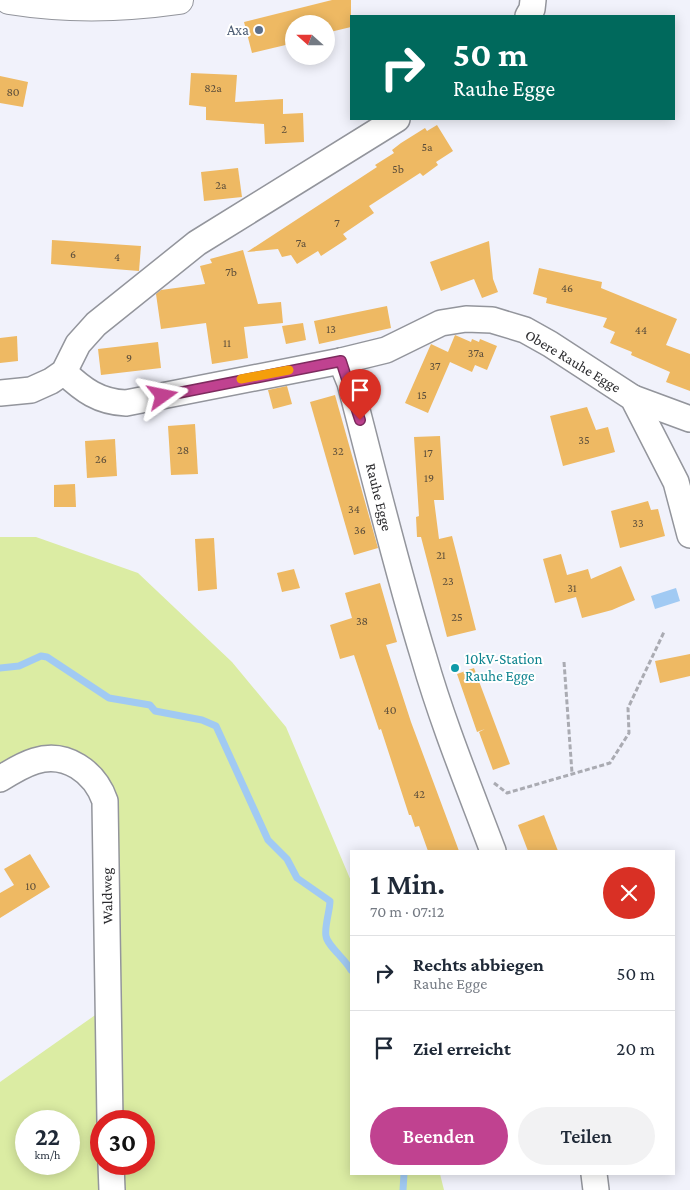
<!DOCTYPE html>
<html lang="de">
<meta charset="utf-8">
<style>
body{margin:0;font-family:"Crimson Pro",serif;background:#f2f2f3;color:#1f2937;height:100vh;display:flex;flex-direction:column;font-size:19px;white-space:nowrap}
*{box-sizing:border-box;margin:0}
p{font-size:16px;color:#747a83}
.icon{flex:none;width:28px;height:28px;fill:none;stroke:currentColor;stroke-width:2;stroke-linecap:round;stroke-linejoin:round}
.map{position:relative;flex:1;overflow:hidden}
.details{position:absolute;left:350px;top:850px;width:325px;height:325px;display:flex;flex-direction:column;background:#fff;border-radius:0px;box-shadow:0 2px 12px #0003}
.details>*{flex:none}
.guide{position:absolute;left:350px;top:15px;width:325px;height:105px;border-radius:0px;box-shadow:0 2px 12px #0003;background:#00695c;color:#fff;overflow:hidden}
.needle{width:32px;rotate:291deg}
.controls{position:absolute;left:285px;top:15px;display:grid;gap:10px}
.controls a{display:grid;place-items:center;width:50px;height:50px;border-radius:50%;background:#fff;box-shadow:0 2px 12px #0003;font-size:25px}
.speed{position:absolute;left:15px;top:1110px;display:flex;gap:10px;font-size:25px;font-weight:700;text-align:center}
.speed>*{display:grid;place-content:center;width:65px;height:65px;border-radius:50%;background:#fff;box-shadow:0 2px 12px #0003;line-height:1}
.speed small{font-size:12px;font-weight:400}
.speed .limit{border:8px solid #d22;background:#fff;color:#111}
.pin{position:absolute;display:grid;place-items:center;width:42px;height:42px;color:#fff;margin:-51px -21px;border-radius:50% 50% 50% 0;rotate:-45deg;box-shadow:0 0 5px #0007}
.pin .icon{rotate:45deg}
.me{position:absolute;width:55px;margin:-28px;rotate:78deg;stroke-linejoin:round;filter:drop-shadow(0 0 4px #0008)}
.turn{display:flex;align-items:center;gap:18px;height:105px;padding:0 20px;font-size:22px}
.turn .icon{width:65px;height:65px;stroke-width:2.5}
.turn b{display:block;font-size:35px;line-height:42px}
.round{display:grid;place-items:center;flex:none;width:52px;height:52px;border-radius:26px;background:#f2f2f3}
.head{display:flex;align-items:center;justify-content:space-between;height:85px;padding:0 20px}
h1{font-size:30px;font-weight:600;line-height:38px}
.cta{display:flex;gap:10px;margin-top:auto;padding:10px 20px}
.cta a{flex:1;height:58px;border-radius:30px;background:#c04290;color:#fff;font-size:20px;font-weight:600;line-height:58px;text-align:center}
.cta a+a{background:#f2f2f3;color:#1f2937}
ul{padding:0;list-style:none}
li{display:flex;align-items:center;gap:15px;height:75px;padding:0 20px;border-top:1px solid #e0e1e3}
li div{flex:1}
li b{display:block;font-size:19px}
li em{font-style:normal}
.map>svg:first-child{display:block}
.green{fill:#dbeca3;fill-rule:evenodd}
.water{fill:#a1caf3}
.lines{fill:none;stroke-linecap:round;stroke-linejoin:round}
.stream{stroke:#a1caf3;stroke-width:7}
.building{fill:#eeb963}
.minor-casing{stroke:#93959c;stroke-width:28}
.secondary-casing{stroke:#93959c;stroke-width:30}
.path{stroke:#aaabb2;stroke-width:3;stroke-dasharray:5 2.5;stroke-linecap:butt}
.minor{stroke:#fff;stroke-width:25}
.secondary{stroke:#fff;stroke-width:28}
.route-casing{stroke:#7d2b5e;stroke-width:12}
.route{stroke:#c04290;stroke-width:9}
.slow{stroke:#f59e0b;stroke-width:9}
.service-dot{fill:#5c6f8a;stroke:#fff;stroke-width:2}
.culture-dot{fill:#0f9aa8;stroke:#fff;stroke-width:2}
.labels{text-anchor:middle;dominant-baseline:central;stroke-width:4;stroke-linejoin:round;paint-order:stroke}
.number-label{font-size:12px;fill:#5c4e3b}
.service-label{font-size:15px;fill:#4e5e75;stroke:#fff;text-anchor:end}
.street-label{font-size:15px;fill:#2b2b2e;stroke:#fff}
.culture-label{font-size:15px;fill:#0d838f;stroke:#fff;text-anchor:start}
</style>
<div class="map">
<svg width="690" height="1190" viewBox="0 0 690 1190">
<rect width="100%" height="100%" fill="#f1f2fb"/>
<!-- green -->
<g class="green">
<path d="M 0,537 L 36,537 L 138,573 L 232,662 L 286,727 L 351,881 L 351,1174 L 440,1174 L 444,1190 L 122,1190 L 121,1164 L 144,1164 L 144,1121 L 121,1121 L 113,797 L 101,769 L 74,750 L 32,748 L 0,767 Z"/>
<path d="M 101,1011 L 97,1121 L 99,1190 L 0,1190 L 0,1082 ZM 26,1121 L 69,1121 L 69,1164 L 26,1164 Z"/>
</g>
<!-- water -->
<path class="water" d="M 676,588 L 680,601 L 655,609 L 651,596 Z"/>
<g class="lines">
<!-- stream -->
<g class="stream">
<path d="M 0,668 L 19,666 L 41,656 L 47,657 L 109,698 L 150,705 L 155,711 L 202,720 L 216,726 L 268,840 L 287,859 L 297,878 L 330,901 C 330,910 324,928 326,936 C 327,945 345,959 351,970"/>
<path d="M 403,1190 L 404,1174"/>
</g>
</g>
<!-- building -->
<g class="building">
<path d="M 332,0 L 351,0 L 351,27 L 326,33 L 326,24 L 294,24 L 294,43 L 252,53 L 244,22 Z"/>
<path d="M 191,73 L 237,75 L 235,102 L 283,99 L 283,114 L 303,113 L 304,142 L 265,144 L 264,124 L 206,120 L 206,107 L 189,105 Z"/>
<path d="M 0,76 L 28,82 L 23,107 L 0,103 Z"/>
<path d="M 437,125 L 453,151 L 436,162 L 438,165 L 423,176 L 420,173 L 369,206 L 374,213 L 343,234 L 347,239 L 321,256 L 318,251 L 297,264 L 291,255 L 282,257 L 278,249 L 247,252 L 377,167 L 375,165 L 394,153 L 392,150 L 401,143 L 425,128 L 427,131 Z"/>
<path d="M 238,168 L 242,197 L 204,201 L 201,172 Z"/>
<path d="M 52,240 L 141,246 L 139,271 L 51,264 Z"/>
<path d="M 489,241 L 493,279 L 498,292 L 482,298 L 474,279 L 441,291 L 430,262 Z"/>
<path d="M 243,250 L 258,304 L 281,302 L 283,323 L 244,327 L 248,358 L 212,364 L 206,323 L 161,329 L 156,294 L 161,290 L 205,284 L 200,266 L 212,263 L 210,259 Z"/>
<path d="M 539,268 L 602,282 L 601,288 L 677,319 L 666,345 L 690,354 L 690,391 L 666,382 L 670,372 L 631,355 L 632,352 L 610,343 L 615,332 L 603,327 L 607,318 L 546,303 L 547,298 L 533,294 Z"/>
<path d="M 387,306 L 391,328 L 319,344 L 314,321 Z"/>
<path d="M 303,323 L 306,340 L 286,344 L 282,326 Z"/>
<path d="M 455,335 L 471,342 L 472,339 L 479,342 L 480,339 L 497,346 L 487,370 L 475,365 L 472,372 L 450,362 L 428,413 L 405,403 L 431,344 L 448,352 Z"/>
<path d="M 17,336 L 18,361 L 0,363 L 0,338 Z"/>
<path d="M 158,342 L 161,368 L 101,375 L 98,349 Z"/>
<path d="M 287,386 L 292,404 L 273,409 L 268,390 Z"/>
<path d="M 335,395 L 378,548 L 354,555 L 310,402 Z"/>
<path d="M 587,407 L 596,430 L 608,427 L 615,452 L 563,466 L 550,416 Z"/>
<path d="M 195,424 L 198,474 L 171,475 L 168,426 Z"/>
<path d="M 440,436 L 444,500 L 434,500 L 439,539 L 452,536 L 476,630 L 447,637 L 421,537 L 417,537 L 416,517 L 419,516 L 414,437 Z"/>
<path d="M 115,439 L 117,476 L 87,478 L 85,441 Z"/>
<path d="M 75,484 L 76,507 L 54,507 L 54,485 Z"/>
<path d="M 648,501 L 651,510 L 658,509 L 665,536 L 620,548 L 611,511 Z"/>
<path d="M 214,538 L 217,589 L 198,591 L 195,539 Z"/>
<path d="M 561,554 L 567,575 L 588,569 L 591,579 L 621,566 L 635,600 L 612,610 L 582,618 L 576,597 L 555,603 L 543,559 Z"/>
<path d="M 294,569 L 300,588 L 282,592 L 277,573 Z"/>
<path d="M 380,583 L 397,642 L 386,645 L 411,722 L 459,851 L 428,851 L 419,826 L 415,827 L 411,815 L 409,815 L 381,729 L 379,730 L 354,655 L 340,659 L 330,625 L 352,618 L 345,593 Z"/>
<path d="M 690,654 L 690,676 L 660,683 L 655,661 Z"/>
<path d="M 474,668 L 510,764 L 493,770 L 479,732 L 485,729 L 477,732 L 457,674 Z"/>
<path d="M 544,815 L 558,851 L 528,851 L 518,825 Z"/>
<path d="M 30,854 L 50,887 L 0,918 L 0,893 L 14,885 L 4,869 Z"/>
</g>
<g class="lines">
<defs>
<g id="minor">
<path d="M 528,16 L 532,9 L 533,0"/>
<path d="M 341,361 L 350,383 C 374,475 396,567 424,658 C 443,724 469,787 493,851"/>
<path d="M 64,372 C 83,390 99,402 126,403 L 341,361 L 386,350 L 441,323 L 466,319 L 492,320 L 525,330 L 550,344 L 633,398 L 676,482 L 690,535"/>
<path d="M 0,393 L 31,390 L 51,381 L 64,372 L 78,344 L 96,324 L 197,243 L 397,119"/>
<path d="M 633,398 L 690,419"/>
<path d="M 0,779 C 11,772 22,765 35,761 C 66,751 95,772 105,801 L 110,1121"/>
<path d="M 111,1164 L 112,1190"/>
<path d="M 594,1174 L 596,1190"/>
</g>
<path id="secondary" d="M 9,0 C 65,9 123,8 179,0"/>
</defs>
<!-- minor casing -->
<use href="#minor" class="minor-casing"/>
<!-- secondary casing -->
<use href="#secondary" class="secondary-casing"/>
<!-- path -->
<g class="path">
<path d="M 564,662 L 572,773"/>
<path d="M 494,783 L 507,793 L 610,763 L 629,733 L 628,708 L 664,632"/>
</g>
<!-- minor -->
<use href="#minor" class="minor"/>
<!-- secondary -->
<use href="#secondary" class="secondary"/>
</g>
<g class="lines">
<defs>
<path id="route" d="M 163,396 L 341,361 L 360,420"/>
</defs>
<!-- route casing -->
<use href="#route" class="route-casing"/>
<!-- route -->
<use href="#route" class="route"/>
<!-- slow -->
<path class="slow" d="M 241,379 L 289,370"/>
</g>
<!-- markers -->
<circle class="service-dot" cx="259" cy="30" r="5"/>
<circle class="culture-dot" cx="455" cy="668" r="5"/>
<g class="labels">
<!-- number labels -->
<g class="number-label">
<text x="213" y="88">82a</text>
<text x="13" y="92">80</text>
<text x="284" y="129">2</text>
<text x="427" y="147">5a</text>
<text x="398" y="169">5b</text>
<text x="221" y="185">2a</text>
<text x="337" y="223">7</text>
<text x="301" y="243">7a</text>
<text x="73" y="254">6</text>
<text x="117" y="257">4</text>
<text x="231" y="272">7b</text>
<text x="567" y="288">46</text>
<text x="331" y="329">13</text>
<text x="641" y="330">44</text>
<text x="227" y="343">11</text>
<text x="476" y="353">37a</text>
<text x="129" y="358">9</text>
<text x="435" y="366">37</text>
<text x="422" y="395">15</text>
<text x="584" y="440">35</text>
<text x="183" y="450">28</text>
<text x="338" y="451">32</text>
<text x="428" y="453">17</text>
<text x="101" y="459">26</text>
<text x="429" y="478">19</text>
<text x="354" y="509">34</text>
<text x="638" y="523">33</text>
<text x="360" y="530">36</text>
<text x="441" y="555">21</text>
<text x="448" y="581">23</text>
<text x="572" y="588">31</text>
<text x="457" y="617">25</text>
<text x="362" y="621">38</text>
<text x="390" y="710">40</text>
<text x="419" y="794">42</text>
<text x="31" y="886">10</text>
</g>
<!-- service labels -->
<g class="service-label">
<text x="249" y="30">Axa</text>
</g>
<!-- street labels -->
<g class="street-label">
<text transform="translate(573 361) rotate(31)">Obere Rauhe Egge</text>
<text transform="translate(379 497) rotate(76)">Rauhe Egge</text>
<text transform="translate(107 896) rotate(-91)">Waldweg</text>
</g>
<!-- culture labels -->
<g class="culture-label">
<text x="465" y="659">10kV-Station<tspan x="465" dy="17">Rauhe Egge</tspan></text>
</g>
</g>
</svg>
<div class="controls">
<a><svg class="needle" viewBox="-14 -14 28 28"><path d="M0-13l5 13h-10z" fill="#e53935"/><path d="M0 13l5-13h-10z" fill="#747a83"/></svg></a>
</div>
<div class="speed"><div>22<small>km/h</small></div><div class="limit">30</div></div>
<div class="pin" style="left:360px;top:420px;background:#d93025"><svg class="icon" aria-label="arrive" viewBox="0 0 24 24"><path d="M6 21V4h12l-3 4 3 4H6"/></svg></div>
<svg class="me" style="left:163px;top:396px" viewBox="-20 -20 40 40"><path d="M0-17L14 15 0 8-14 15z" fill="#c04290" stroke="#fff" stroke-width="4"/></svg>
<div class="guide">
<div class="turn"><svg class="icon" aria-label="right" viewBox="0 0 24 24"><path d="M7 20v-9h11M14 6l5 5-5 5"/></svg><div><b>50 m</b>Rauhe Egge</div></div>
</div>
<section class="details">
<div class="head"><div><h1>1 Min.</h1><p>70 m · 07:12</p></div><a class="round" style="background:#d93025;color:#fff"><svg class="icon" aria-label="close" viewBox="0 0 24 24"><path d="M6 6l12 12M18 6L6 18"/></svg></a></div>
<ul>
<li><svg class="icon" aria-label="right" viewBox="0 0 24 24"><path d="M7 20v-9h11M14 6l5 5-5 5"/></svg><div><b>Rechts abbiegen</b><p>Rauhe Egge</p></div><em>50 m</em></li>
<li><svg class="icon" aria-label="arrive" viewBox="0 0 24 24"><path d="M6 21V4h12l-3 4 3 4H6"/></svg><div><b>Ziel erreicht</b></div><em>20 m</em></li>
</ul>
<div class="cta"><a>Beenden</a><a>Teilen</a></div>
</section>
</div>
